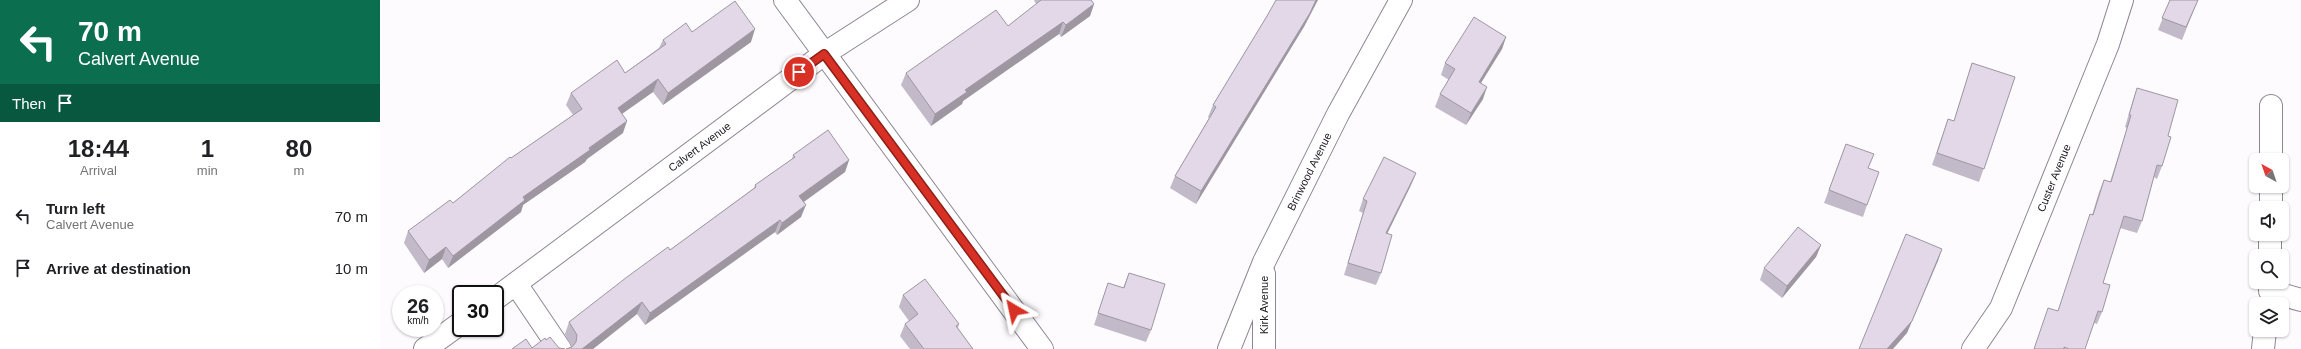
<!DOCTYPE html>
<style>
body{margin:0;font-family:Helvetica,sans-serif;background:#f6f6f6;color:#202124;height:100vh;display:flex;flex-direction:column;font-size:15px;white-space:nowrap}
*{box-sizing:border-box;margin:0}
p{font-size:13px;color:#757577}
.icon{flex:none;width:22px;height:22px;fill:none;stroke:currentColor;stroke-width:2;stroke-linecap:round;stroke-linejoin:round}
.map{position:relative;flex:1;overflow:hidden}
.panel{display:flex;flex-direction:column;background:#fff;width:380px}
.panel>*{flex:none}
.guide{background:#0b6e4f;color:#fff;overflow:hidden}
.needle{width:26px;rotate:320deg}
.controls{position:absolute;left:1869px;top:153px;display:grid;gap:8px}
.controls a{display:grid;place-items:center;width:40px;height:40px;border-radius:6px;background:#fff;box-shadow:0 1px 3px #0004;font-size:20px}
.speed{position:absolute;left:12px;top:285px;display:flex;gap:8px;font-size:20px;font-weight:700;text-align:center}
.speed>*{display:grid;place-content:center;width:52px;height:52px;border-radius:50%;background:#fff;box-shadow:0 1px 3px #0004;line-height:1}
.speed small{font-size:10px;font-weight:400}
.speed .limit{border:2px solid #111;border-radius:6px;background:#fff;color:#111}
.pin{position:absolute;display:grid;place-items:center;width:34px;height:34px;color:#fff;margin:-17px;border:2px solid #fff;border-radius:50%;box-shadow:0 1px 4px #0007}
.me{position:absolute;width:44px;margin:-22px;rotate:324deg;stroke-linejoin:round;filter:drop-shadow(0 0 3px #0008)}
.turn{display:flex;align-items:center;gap:14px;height:84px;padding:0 12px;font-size:18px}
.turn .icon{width:52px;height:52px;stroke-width:2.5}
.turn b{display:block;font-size:28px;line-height:34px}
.then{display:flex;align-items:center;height:38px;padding:0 12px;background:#0003;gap:8px;font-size:15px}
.eta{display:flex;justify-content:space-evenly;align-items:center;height:68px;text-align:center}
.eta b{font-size:24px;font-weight:700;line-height:28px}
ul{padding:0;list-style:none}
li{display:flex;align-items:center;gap:12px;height:52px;padding:0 12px}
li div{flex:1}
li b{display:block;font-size:15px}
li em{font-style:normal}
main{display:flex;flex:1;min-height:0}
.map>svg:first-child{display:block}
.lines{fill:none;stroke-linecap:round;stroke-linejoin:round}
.minor-casing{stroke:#8f8695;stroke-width:24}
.minor{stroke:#fff;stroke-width:22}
.wall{fill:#c2bac8}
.shaded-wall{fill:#9e97a2}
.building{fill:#e2d8e8;stroke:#9e97a2}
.route-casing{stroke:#8d1f18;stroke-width:10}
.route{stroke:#d93025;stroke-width:7}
.labels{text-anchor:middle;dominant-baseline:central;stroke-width:3.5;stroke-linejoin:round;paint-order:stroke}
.street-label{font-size:11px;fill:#1b171d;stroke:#fff}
</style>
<main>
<section class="panel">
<div class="guide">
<div class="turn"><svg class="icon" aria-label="left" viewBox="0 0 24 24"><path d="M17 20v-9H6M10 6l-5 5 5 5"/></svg><div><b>70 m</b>Calvert Avenue</div></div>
<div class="then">Then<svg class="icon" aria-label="arrive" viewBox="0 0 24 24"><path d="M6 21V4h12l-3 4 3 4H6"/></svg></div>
</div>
<div class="eta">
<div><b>18:44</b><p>Arrival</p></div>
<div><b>1</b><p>min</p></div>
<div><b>80</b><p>m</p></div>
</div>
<ul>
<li><svg class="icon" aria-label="left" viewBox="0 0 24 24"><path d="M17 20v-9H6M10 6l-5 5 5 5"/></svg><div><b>Turn left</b><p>Calvert Avenue</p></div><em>70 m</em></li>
<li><svg class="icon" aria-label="arrive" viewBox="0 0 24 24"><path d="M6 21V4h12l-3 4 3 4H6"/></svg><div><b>Arrive at destination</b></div><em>10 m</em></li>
</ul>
</section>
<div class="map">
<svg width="1921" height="349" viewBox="0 0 1921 349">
<rect width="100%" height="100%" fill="#fdfbfe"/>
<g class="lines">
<defs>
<g id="minor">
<path d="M 405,0 L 662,349"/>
<path d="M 1891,160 L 1891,106"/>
<path d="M 1891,208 L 1891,186"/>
<path d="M 1890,256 L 1890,234"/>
<path d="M 884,274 L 884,349"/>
<path d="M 136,284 L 180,349"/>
<path d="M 1890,291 L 1921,300"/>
<path id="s1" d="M 115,299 L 444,54 L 528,0"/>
<path d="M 45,349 L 81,323"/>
<path id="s2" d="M 849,349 L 884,262 L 958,114 L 1021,0"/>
<path id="s3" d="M 1593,349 L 1621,308 L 1728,44 L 1742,0"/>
<path d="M 1883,349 L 1885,330"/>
</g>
</defs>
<!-- minor casing -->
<use href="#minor" class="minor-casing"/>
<!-- minor -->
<use href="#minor" class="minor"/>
</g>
<!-- wall -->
<g class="wall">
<path d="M 654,0 L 711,0 L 714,4 L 710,16 L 681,37 L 679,34 L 583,101 L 582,104 L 551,126 L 521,85 L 526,73 L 628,26 L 656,4 Z"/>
<path d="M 1790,0 L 1818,0 L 1802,40 L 1778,30 Z"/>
<path d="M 887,16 L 925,25 L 816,204 L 790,188 L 795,176 L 829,118 L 828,117 L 833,105 Z"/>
<path d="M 312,32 L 371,42 L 283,105 L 273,92 L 242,114 L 243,133 L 207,159 L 205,162 L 143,205 L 141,212 L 68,268 L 62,259 L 44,273 L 24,243 L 28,231 L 73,203 L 131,158 L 193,115 L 186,105 L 191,93 L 245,73 L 279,48 L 283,40 Z"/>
<path d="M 1126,37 L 1122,49 L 1101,83 L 1103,99 L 1086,125 L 1055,107 L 1060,94 L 1069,80 L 1061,75 L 1065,63 Z"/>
<path d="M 1592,63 L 1635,77 L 1599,182 L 1552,165 L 1568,119 L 1574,121 Z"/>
<path d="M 1757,88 L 1788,136 L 1782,166 L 1777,179 L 1774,177 L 1762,221 L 1757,233 L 1740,228 L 1723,283 L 1722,312 L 1717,324 L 1714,323 L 1705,349 L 1654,349 L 1678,311 L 1706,227 L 1710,214 L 1712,215 L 1719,192 L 1724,180 L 1730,182 L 1747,128 L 1745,127 L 1753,100 Z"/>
<path d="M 1466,144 L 1488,168 L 1487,205 L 1483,217 L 1444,203 Z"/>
<path d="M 413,155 L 469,160 L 465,172 L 424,202 L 421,217 L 397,235 L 395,232 L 265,325 L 257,314 L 213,349 L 186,349 L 192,347 L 185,334 L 189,322 L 290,250 L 374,188 L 375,185 L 412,159 Z"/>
<path d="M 1036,173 L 1031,185 L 1007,234 L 1001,273 L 996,285 L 964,275 L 983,213 L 979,211 L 983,199 Z"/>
<path d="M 1441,245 L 1436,257 L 1402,298 L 1380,280 L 1384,268 Z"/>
<path d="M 749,273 L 771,330 L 766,342 L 714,325 L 728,283 L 743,288 Z"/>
<path d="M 523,295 L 579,324 L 578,328 L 593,349 L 530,349 L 520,336 L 525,324 L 529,321 L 519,307 Z"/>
</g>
<!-- shaded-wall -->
<g class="shaded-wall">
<path d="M 936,0 L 938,0 L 925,25 L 816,204 L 821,191 Z"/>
<path d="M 714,4 L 710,16 L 681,37 L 686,25 Z"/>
<path d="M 683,22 L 679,34 L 583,101 L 582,104 L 551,126 L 555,114 L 585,90 Z"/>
<path d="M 375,29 L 371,42 L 283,105 L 288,93 Z"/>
<path d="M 1126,37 L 1122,49 L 1094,94 L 1099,82 Z"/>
<path d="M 278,79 L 273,92 L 233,120 L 238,108 Z"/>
<path d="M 1107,87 L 1103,99 L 1086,125 L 1091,113 Z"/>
<path d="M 247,121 L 243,133 L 207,159 L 205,162 L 143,205 L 141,212 L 68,268 L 73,256 L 143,197 L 209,148 Z"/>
<path d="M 469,160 L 465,172 L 415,208 L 419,196 Z"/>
<path d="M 1036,173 L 1031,185 L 1001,246 L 1006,233 Z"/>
<path d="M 426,205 L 421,217 L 397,235 L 402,223 Z"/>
<path d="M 400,220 L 395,232 L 265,325 L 270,313 Z"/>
<path d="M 1441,245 L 1436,257 L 1402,298 L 1407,286 Z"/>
<path d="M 66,247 L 62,259 L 44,273 L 49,260 Z"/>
<path d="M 1562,249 L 1558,261 L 1527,333 L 1513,349 L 1507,349 Z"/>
<path d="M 262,302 L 257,314 L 213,349 L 202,349 Z"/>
</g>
<!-- building -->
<g class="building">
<path d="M 661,0 L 711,0 L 714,4 L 686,25 L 683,22 L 585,90 L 587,92 L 555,114 L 526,73 L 616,10 L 628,26 Z"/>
<path d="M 896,0 L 936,0 L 930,13 L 821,191 L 795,176 L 836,107 L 833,105 L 887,16 Z"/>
<path d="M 1790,0 L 1818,0 L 1806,27 L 1782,18 Z"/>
<path d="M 355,1 L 375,29 L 288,93 L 278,79 L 238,108 L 247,121 L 209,148 L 210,150 L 143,197 L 145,200 L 73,256 L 66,247 L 49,260 L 28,231 L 70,200 L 73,203 L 130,157 L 131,158 L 202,109 L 191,93 L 237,60 L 245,73 L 286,44 L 283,40 L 306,23 L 312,32 Z"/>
<path d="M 1094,17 L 1126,37 L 1099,82 L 1107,87 L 1091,113 L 1060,94 L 1075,69 L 1065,63 Z"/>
<path d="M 1592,63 L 1635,77 L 1604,169 L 1557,153 L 1568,119 L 1574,121 Z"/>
<path d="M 1757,88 L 1798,100 L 1788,136 L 1791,137 L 1782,166 L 1777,165 L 1762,221 L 1744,216 L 1723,283 L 1730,285 L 1722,312 L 1718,311 L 1705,349 L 1689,349 L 1684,347 L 1684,349 L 1654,349 L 1668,308 L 1678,311 L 1710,214 L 1713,215 L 1724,180 L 1731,182 L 1751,115 L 1749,115 Z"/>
<path d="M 448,130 L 469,160 L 419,196 L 426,205 L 402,223 L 400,220 L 270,313 L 262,302 L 202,349 L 186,349 L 192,347 L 196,342 L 197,335 L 189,322 L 247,277 L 288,247 L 290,250 L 376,187 L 375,185 L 415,157 L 413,155 Z"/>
<path d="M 1466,144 L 1494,154 L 1488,168 L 1499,172 L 1487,205 L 1449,190 Z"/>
<path d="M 1004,157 L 1036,173 L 1006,233 L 1012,235 L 1001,273 L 968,263 L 987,201 L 983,199 Z"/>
<path d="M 1418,227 L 1441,245 L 1407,286 L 1384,268 Z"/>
<path d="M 1526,234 L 1562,249 L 1532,321 L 1507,349 L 1479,349 Z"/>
<path d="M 749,273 L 785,284 L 771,330 L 718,313 L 728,283 L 744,288 Z"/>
<path d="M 545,279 L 579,324 L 576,326 L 593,349 L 544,349 L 525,324 L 538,314 L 523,295 Z"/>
<path d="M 170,337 L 179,348 L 185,349 L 132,349 L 146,339 L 152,348 L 165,338 L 166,340 Z"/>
</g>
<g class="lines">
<defs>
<path id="route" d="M 419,72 L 444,54 L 634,310"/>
</defs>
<!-- route casing -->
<use href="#route" class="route-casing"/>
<!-- route -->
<use href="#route" class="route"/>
</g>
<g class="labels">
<!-- street labels -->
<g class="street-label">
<text stroke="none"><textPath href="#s1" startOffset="255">Calvert Avenue</textPath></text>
<text stroke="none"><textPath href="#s2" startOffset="195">Brinwood Avenue</textPath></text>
<text stroke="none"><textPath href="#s3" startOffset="190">Custer Avenue</textPath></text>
<text transform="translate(884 305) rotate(-90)">Kirk Avenue</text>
</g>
</g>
</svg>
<div class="controls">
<a><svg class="needle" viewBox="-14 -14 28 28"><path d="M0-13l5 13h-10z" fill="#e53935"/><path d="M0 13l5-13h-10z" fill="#757577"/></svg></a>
<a><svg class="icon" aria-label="sound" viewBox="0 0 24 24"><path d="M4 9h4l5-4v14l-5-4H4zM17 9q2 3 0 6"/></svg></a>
<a><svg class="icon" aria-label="search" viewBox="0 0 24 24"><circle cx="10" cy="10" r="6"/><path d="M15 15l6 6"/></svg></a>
<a><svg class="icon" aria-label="layers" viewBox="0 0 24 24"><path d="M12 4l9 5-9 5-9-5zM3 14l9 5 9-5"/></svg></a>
</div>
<div class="speed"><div>26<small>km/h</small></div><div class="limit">30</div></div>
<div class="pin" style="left:419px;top:72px;background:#d93025"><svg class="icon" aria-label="arrive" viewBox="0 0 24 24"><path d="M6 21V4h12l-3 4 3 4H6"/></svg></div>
<svg class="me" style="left:634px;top:310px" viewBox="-20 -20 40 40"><path d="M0-17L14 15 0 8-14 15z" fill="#d93025" stroke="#fff" stroke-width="4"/></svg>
</div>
</main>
